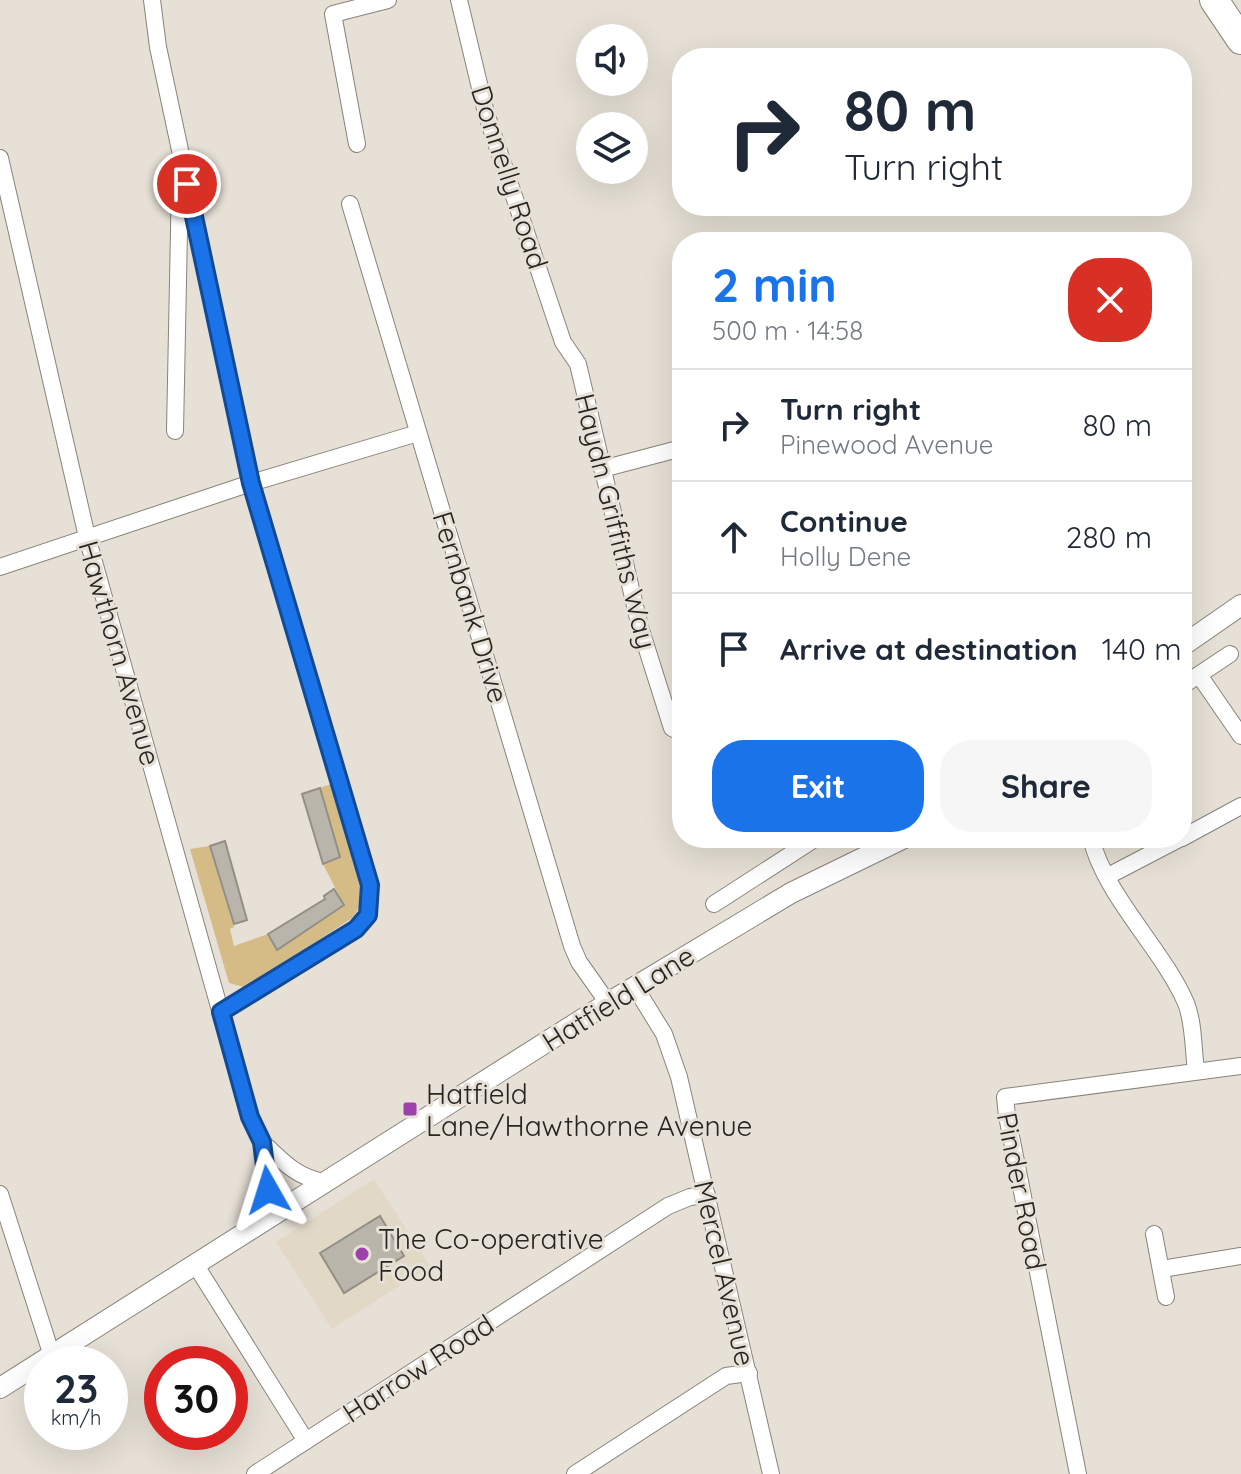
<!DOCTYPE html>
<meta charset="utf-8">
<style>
body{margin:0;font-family:Quicksand,sans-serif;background:#f6f6f7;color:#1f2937;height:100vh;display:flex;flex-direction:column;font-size:30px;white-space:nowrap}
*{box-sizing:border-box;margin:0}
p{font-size:26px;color:#747a83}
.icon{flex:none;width:44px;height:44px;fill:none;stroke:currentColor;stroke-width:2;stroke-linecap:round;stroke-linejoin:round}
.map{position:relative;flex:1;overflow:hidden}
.drawer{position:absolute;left:672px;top:232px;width:520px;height:616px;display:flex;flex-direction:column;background:#fff;border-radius:32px;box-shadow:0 8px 32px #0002}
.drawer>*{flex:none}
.guide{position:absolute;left:672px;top:48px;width:520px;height:168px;border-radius:32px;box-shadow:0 8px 32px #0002;background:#fff;color:#1f2937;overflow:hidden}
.tools{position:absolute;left:576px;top:24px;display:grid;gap:16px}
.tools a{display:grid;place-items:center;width:72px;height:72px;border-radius:50%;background:#fff;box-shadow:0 8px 32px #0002;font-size:40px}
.speed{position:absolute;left:24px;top:1346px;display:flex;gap:16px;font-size:40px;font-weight:700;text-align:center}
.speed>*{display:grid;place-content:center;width:104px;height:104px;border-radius:50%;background:#fff;box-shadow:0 8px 32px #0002;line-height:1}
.speed small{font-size:20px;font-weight:400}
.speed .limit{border:12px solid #d22;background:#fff;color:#111}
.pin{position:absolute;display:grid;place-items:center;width:68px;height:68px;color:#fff;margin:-34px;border:4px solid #fff;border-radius:50%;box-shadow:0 2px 8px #0007}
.me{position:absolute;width:88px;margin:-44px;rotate:354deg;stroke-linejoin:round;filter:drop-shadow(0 0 6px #0008)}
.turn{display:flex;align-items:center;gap:28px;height:168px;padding:0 40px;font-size:36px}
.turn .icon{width:104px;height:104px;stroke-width:2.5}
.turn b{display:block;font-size:56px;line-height:68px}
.round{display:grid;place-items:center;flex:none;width:84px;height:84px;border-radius:32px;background:#f6f6f7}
.head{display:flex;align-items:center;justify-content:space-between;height:136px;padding:0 40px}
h1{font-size:48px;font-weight:800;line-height:60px;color:#1a73e8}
.primary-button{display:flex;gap:16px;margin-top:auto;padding:16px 40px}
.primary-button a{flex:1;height:92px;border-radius:32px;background:#1a73e8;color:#fff;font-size:32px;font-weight:800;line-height:92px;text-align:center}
.primary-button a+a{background:#f6f6f7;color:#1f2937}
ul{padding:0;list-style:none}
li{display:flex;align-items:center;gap:24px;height:112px;padding:0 40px;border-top:2px solid #e0e1e3}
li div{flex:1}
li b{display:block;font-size:30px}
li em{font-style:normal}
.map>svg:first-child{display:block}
.built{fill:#e1d8c6}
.green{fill:#d5bb86}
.building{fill:#bab5ab;stroke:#948f85;stroke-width:2}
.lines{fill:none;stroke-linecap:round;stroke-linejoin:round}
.minor-casing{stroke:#89847a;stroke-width:18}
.tertiary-casing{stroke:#89847a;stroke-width:22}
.trunk-casing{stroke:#89847a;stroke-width:30}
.minor{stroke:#fff;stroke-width:16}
.tertiary{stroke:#fff;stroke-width:20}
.trunk{stroke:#fff;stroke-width:28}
.route-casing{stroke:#114b97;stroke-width:20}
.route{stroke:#1a73e8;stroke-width:14}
.poi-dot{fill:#9c40aa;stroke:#e6e0d6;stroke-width:3}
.labels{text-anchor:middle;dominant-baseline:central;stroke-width:6;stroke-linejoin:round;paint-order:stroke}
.street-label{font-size:28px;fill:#272521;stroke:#e6e0d6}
.poi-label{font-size:28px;fill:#272521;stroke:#e6e0d6;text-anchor:start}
</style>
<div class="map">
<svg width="1241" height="1474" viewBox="0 0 1241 1474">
<rect width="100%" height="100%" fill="#e6e0d6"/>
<!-- built -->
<path class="built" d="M 374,1179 L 430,1266 L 332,1329 L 276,1242 Z"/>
<!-- green -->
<path class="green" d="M 331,784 L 363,888 C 363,901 360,908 352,918 L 247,988 L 229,983 L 190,849 L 210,846 L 234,927 L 230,929 L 234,946 L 268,934 L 278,950 L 344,905 L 323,864 L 339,857 L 320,788 Z"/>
<!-- building -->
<g class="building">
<path d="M 320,788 L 340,857 L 323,864 L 302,794 Z"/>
<path d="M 225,841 L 247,920 L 234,924 L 210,846 Z"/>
<path d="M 334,889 L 344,905 L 277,950 L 268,934 L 325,899 L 324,896 Z"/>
<path d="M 380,1216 L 404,1256 L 344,1293 L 320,1253 Z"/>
</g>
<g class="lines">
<defs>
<g id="minor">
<path d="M 152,0 L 158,47 L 251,483 L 370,885 L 368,915 L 356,929 L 221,1012"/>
<path d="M 459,0 L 486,113 L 563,342 L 578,364 L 640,627 L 672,728 L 682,733"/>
<path d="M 357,144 L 333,14 L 388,0"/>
<path d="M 0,158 L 87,537 L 250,1117 L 262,1142"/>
<path d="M 350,204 L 572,946 L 579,962 L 608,1003"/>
<path d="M 175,431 L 180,180"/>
<path d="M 602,469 L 682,448"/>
<path d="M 0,567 L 251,483 L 418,433"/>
<path d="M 1199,675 L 1241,736"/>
<path d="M 1182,686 L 1230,654"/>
<path d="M 1091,838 C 1105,896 1162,948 1186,1003 C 1194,1023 1193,1049 1196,1070"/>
<path d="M 1182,838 L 1241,806"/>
<path d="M 1108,876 L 1181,838"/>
<path d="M 714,904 L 816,838"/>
<path d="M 635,987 L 664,1034 L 679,1077 L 771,1474"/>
<path d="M 0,1194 L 52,1356"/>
<path d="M 256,1226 C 271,1197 268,1172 262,1142 C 282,1161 297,1178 325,1182"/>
<path d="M 1154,1234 L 1166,1297"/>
<path d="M 195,1264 L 306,1441"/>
<path d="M 1162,1269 L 1241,1256"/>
<path d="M 255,1474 L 668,1206 L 690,1197 L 707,1195"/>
<path d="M 575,1474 L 726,1376 L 749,1373"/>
<path d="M 1078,1474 L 1007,1116 L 1005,1097 L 1241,1066"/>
</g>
<g id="tertiary">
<path d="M 1182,646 L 1241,605"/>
<path d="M 0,1388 L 608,1003 L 791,893 L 904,838"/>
</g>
<path id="trunk" d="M 1214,0 L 1241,40"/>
</defs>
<!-- minor casing -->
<use href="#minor" class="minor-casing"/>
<!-- tertiary casing -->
<use href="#tertiary" class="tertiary-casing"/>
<!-- trunk casing -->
<use href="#trunk" class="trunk-casing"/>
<!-- minor -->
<use href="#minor" class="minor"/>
<!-- tertiary -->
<use href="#tertiary" class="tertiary"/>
<!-- trunk -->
<use href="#trunk" class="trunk"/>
</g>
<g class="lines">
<defs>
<path id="route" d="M 187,184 L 251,483 L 370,885 L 368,915 L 356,929 L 221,1012 L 250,1117 L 262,1142 L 268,1190"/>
</defs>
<!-- route casing -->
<use href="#route" class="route-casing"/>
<!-- route -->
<use href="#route" class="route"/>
</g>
<!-- markers -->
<g class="poi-dot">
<rect x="402" y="1101" width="16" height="16" rx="4"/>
<circle cx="362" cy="1254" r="8"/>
</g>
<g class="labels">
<!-- street labels -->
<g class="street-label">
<text transform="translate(510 177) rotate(72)">Donnelly Road</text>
<text transform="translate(616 521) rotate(76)">Haydn Griffiths Way</text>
<text transform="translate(471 607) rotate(73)">Fernbank Drive</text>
<text transform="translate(120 653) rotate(74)">Hawthorn Avenue</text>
<text transform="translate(618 998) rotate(-32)">Hatfield Lane</text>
<text transform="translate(1022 1191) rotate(79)">Pinder Road</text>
<text transform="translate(725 1273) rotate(77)">Mercel Avenue</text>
<text transform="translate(418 1368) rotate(-33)">Harrow Road</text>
</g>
<!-- poi labels -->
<g class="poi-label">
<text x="426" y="1093">Hatfield<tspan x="426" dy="32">Lane/Hawthorne Avenue</tspan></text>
<text x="378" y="1238">The Co-operative<tspan x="378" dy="32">Food</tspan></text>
</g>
</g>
</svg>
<div class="tools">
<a><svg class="icon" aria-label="sound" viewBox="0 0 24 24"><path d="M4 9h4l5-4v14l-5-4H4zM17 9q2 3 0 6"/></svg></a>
<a><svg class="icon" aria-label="layers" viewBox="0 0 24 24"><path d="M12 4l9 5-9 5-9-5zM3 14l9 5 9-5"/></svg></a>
</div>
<div class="speed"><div>23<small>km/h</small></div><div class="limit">30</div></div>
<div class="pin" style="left:187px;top:184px;background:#d93025"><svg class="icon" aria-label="arrive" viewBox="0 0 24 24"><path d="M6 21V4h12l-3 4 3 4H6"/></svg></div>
<svg class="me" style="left:268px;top:1190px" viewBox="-20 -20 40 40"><path d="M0-17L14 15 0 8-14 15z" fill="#1a73e8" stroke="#fff" stroke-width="4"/></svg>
<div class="guide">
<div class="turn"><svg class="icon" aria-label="right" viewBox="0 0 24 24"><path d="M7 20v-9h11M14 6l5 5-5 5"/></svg><div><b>80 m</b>Turn right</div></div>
</div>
<section class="drawer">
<div class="head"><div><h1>2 min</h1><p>500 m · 14:58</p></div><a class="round" style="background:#d93025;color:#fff"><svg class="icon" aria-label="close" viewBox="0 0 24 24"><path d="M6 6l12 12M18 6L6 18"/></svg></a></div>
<ul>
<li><svg class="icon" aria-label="right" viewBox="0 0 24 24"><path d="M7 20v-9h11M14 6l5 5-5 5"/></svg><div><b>Turn right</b><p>Pinewood Avenue</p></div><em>80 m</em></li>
<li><svg class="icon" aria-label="ahead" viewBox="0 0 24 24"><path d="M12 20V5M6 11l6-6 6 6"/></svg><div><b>Continue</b><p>Holly Dene</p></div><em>280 m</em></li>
<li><svg class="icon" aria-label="arrive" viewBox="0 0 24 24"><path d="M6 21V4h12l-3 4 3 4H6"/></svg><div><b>Arrive at destination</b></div><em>140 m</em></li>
</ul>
<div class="primary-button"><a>Exit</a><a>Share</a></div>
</section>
</div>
